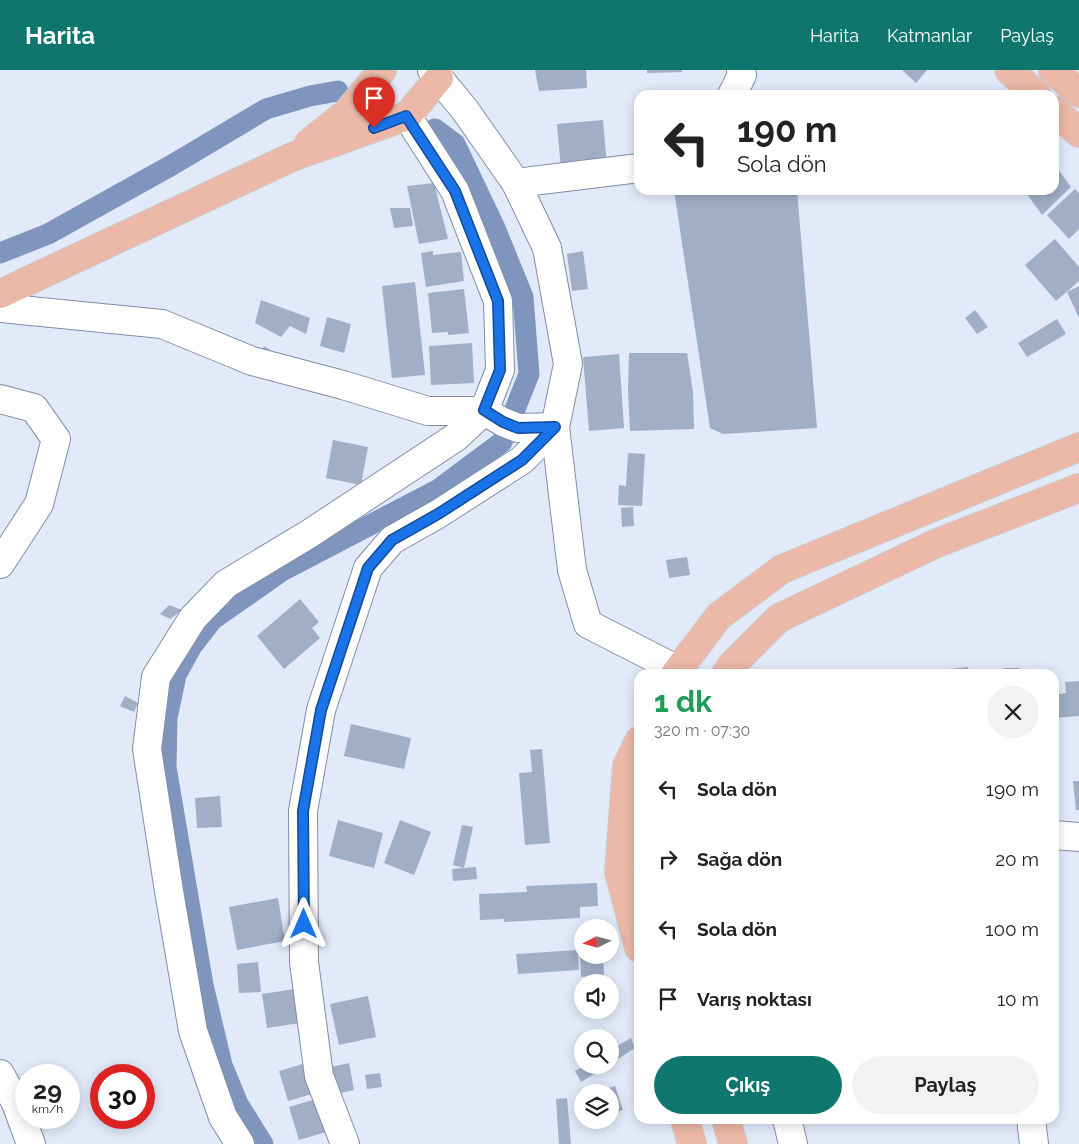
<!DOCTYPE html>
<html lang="tr">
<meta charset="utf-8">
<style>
body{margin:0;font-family:Raleway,sans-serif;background:#f2f2f2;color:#222;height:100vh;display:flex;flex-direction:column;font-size:19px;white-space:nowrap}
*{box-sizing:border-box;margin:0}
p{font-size:16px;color:#767676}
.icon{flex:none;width:28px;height:28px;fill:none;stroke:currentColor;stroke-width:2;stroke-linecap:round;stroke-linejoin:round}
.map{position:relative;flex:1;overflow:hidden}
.side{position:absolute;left:634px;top:599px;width:425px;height:455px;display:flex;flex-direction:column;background:#fff;border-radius:15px;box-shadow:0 2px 12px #0003}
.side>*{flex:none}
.top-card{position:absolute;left:634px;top:20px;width:425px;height:105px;border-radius:15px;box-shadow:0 2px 12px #0003;background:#fff;color:#222;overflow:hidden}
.needle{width:32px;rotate:264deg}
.buttons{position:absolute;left:574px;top:849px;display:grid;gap:10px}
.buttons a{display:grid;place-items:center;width:45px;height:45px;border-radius:50%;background:#fff;box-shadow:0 2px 12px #0003;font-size:25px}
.speed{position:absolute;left:15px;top:994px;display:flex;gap:10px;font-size:25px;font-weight:700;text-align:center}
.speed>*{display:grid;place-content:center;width:65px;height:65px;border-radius:50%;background:#fff;box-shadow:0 2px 12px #0003;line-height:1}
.speed small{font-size:12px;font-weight:400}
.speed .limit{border:8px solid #d22;background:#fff;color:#111}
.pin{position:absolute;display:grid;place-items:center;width:42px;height:42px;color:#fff;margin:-51px -21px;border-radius:50% 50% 50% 0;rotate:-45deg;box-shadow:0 0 5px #0007}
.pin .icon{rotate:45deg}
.me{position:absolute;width:55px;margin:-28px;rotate:0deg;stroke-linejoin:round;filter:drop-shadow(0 0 4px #0008)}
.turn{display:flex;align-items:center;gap:18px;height:105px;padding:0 20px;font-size:22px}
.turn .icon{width:65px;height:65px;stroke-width:2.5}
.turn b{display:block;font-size:35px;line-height:42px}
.round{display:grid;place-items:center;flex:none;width:52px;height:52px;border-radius:26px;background:#f2f2f2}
.overview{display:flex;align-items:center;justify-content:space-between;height:85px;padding:0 20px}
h1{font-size:30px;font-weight:700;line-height:38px;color:#1e9e55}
.cta{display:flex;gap:10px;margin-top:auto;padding:10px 20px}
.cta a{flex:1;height:58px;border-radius:30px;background:#0f766e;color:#fff;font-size:20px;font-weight:700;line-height:58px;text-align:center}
.cta a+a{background:#f2f2f2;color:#222}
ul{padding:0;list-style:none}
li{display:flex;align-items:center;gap:15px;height:70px;padding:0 20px}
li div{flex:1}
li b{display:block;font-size:19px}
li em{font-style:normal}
header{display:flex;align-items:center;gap:30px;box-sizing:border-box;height:70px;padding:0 25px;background:#0f766e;color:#fff}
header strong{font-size:24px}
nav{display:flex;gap:28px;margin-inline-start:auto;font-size:18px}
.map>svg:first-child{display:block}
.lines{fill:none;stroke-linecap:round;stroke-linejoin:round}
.canal{stroke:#7f95be;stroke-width:21}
.building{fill:#a0aec6}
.minor-casing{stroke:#818ea5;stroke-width:30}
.major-casing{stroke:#cbccce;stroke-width:30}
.minor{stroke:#fff;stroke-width:28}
.major{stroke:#ecb8a7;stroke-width:28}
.route-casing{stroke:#114b97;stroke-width:12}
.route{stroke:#1a73e8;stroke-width:9}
</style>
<header>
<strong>Harita</strong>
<nav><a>Harita</a><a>Katmanlar</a><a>Paylaş</a></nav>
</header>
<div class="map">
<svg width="1079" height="1074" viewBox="0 0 1079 1074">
<rect width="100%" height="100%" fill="#e2eafa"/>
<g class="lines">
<!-- canal -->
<g class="canal">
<path d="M 0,183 L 48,164 L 172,95 L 266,39 L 310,26 L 338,21"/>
<path d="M 263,1074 L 238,1034 L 222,995 L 203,915 L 166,697 L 167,648 L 176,605 L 192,576 L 212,550 L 282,501 L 439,419 L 502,372 L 529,304 L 523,227 L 495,158 L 455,74 L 435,59"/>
</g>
</g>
<!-- building -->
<g class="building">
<path d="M 535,0 L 586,0 L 587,18 L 539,21 Z"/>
<path d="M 647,0 L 682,0 L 682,2 L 647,3 Z"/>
<path d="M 902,0 L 927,0 L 916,13 Z"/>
<path d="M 603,50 L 607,96 L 561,100 L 557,54 Z"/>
<path d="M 1054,94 L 1071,117 L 1042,145 L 1024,120 L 1054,120 Z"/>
<path d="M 434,113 L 448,169 L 419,174 L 407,116 Z"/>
<path d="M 1075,119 L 1079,123 L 1079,159 L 1069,169 L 1047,145 Z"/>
<path d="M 674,120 L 797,120 L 817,358 L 723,364 L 710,358 Z"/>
<path d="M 390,138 L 410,138 L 413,156 L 394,158 Z"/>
<path d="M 1055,169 L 1079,197 L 1079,211 L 1056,231 L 1025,195 Z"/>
<path d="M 433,181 L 433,185 L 461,182 L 464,211 L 426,217 L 421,183 Z"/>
<path d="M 583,181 L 588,219 L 572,221 L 567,184 Z"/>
<path d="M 415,212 L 425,305 L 392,308 L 382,216 Z"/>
<path d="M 1079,216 L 1079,248 L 1067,222 Z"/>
<path d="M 464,219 L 469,263 L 448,265 L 448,262 L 432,263 L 428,223 Z"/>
<path d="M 261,230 L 310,248 L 306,264 L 290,256 L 281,267 L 255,253 Z"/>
<path d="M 975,240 L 988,257 L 977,264 L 965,248 Z"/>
<path d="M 327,247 L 351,254 L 344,283 L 320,276 Z"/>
<path d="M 1057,249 L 1066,264 L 1027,287 L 1018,273 Z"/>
<path d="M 472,273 L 474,313 L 431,315 L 429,276 Z"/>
<path d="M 264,276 L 279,286 L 260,283 Z"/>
<path d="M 629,283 L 687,283 L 693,322 L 694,359 L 630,361 L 628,321 Z"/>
<path d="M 619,284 L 624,358 L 589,361 L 583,287 Z"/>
<path d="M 333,370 L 368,377 L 361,415 L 326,408 Z"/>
<path d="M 628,383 L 645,384 L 642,436 L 618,435 L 619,415 L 626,416 Z"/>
<path d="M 633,437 L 634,456 L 622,457 L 621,438 Z"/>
<path d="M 687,487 L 690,505 L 669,508 L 666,490 Z"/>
<path d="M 300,529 L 319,552 L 312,558 L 320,568 L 284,599 L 257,566 Z"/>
<path d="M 169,535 L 182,540 L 170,549 L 160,544 Z"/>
<path d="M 968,597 L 969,604 L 941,604 L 941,600 Z"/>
<path d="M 1004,598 L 1019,598 L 1018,604 L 1004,604 Z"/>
<path d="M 1079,611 L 1079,646 L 1055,648 L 1054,625 L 1066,623 L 1065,612 Z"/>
<path d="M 125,626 L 138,633 L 134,642 L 120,636 Z"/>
<path d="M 351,654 L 411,668 L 404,699 L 344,686 Z"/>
<path d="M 542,679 L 550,773 L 525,775 L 519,703 L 532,702 L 530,680 Z"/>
<path d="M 1073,711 L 1079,711 L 1079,740 L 1076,740 Z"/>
<path d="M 220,726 L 222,757 L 197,758 L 195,728 Z"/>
<path d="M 338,750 L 383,763 L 374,798 L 329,786 Z"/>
<path d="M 400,750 L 431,762 L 414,805 L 384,793 Z"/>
<path d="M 462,755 L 473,757 L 464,798 L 453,795 Z"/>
<path d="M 476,797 L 477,809 L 453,811 L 452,799 Z"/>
<path d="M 597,813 L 598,836 L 580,837 L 580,848 L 504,852 L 504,849 L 480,850 L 479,824 L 527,822 L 526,816 Z"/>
<path d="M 278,828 L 285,871 L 237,880 L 229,837 Z"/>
<path d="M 578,880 L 579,900 L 518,904 L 516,884 Z"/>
<path d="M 603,886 L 604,905 L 581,907 L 580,887 Z"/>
<path d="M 258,892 L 261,922 L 239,923 L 237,894 Z"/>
<path d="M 301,918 L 300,953 L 267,958 L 262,924 Z"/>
<path d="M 368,926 L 376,967 L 339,975 L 330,934 Z"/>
<path d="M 631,968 L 635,978 L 610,994 L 610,980 Z"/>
<path d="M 306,993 L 315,1023 L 288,1031 L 279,1001 Z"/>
<path d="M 349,993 L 354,1020 L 336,1024 L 331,997 Z"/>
<path d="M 586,995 L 609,995 L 581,1012 L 575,1001 Z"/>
<path d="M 380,1003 L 382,1017 L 367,1019 L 365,1005 Z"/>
<path d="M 615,1016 L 623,1040 L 610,1045 L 610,1022 L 599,1022 L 599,1021 Z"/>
<path d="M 567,1028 L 571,1074 L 559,1074 L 556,1029 Z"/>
<path d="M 316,1029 L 326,1062 L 299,1070 L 289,1037 Z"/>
</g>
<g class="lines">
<defs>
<g id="minor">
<path d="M 732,25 L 742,5 L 741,0"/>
<path d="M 516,113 L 639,98"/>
<path d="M 0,238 L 162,254 L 252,291 L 343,315 L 428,341 L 484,341 L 503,352 L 518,358 L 555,357 L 572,500 L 588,554 L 678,600"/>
<path d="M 0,329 L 34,338 L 56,369 L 39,434 L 0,494"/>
<path d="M 1054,765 L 1079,767"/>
<path d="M 0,1004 L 16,1033 L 31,1074"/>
<path d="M 787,1049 L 793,1074"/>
<path d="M 1031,1049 L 1034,1074"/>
<path d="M 240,1074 L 223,1047 L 193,961 L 169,821 L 147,679 L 156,607 L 193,548 L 226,514 L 309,464 L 456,367 L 484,341 L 500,300 L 498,231 L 455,121 L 407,46"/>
<path d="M 345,1074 L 319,1006 L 304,892 L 303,741 L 321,640 L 368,498 L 392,470 L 438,444 L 522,390 L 555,357 L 568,294 L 547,178 L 516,113 L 465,40 L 432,0"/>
</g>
<g id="major">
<path d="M 1009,0 L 1037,25"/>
<path d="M 1053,0 L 1079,23"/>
<path d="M 1054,40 L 1079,63"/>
<path d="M 309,73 L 348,42 L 382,0"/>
<path d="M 0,224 L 292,87 L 407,46 L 439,8"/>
<path d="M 675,604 L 719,546 L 782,499 L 1079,377"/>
<path d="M 726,604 L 732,595 L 779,548 L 937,473 L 1079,418"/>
<path d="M 639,671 L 627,696 L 619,802 L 639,878"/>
<path d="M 685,1049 L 692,1074"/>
<path d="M 726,1049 L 733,1074"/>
</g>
</defs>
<!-- minor casing -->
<use href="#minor" class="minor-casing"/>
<!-- major casing -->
<use href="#major" class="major-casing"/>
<!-- minor -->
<use href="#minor" class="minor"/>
<!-- major -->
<use href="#major" class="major"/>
</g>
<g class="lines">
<defs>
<path id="route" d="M 304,854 L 303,741 L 321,640 L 368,498 L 392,470 L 438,444 L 522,390 L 555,357 L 518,358 L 503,352 L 484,340 L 500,300 L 498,231 L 455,121 L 406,46 L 374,58"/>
</defs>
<!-- route casing -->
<use href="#route" class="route-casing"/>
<!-- route -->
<use href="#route" class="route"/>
</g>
</svg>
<div class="buttons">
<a><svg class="needle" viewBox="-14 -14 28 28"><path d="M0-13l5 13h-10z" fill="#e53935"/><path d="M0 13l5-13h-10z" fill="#767676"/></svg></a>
<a><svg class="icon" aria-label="sound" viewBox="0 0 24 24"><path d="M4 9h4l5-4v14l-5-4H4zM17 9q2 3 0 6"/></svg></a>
<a><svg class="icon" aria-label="search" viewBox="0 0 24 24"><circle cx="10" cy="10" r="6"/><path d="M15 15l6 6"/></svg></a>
<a><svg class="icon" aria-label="layers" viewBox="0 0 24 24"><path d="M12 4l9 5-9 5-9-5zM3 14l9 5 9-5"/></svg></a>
</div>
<div class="speed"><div>29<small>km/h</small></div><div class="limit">30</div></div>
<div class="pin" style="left:374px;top:58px;background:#d93025"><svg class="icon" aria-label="arrive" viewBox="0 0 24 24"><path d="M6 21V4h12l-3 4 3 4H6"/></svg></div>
<svg class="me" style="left:304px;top:854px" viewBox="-20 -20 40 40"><path d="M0-17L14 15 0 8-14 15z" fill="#1a73e8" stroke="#fff" stroke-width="4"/></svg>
<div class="top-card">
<div class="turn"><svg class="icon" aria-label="left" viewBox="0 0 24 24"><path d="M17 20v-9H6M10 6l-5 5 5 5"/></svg><div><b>190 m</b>Sola dön</div></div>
</div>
<section class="side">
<div class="overview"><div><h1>1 dk</h1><p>320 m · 07:30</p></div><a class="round"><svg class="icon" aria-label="close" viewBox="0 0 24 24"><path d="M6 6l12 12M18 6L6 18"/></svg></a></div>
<ul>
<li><svg class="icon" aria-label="left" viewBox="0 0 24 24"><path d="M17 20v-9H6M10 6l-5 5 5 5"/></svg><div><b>Sola dön</b></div><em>190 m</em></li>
<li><svg class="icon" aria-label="right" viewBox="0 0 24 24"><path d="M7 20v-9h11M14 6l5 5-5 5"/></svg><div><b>Sağa dön</b></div><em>20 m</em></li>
<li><svg class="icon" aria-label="left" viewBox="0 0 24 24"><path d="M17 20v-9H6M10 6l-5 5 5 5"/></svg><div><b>Sola dön</b></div><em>100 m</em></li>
<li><svg class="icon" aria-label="arrive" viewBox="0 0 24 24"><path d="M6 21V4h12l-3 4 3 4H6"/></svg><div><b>Varış noktası</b></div><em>10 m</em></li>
</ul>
<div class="cta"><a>Çıkış</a><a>Paylaş</a></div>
</section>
</div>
